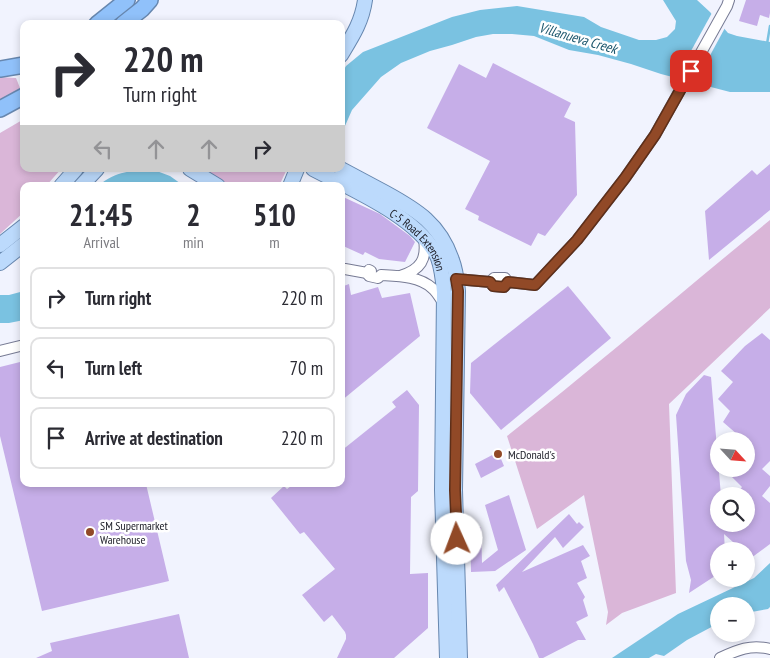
<!DOCTYPE html>
<meta charset="utf-8">
<style>
body{margin:0;font-family:"PT Sans Narrow",sans-serif;background:#f7f7f7;color:#2b2b33;height:100vh;display:flex;flex-direction:column;font-size:19px;white-space:nowrap}
*{box-sizing:border-box;margin:0}
p{font-size:16px;color:#7c7c81}
.icon{flex:none;width:28px;height:28px;fill:none;stroke:currentColor;stroke-width:2;stroke-linecap:round;stroke-linejoin:round}
.map{position:relative;flex:1;overflow:hidden}
.details{position:absolute;left:20px;top:182px;width:325px;height:305px;display:flex;flex-direction:column;background:#fff;border-radius:10px;box-shadow:0 2px 8px #0003}
.details>*{flex:none}
.hud{position:absolute;left:20px;top:20px;width:325px;height:152px;border-radius:10px;box-shadow:0 2px 8px #0003;background:#fff;color:#2b2b33;overflow:hidden}
.needle{width:32px;rotate:116deg}
.tools{position:absolute;left:710px;top:432px;display:grid;gap:10px}
.tools a{display:grid;place-items:center;width:45px;height:45px;border-radius:50%;background:#fff;box-shadow:0 2px 8px #0003;font-size:25px}
.pin{position:absolute;display:grid;place-items:center;width:42px;height:42px;color:#fff;margin:-21px;border-radius:10px;box-shadow:0 2px 8px #0006}
.me{position:absolute;width:55px;margin:-28px;rotate:358deg;stroke-linejoin:round;filter:drop-shadow(0 0 4px #0008)}
.turn{display:flex;align-items:center;gap:18px;height:105px;padding:0 20px;font-size:22px}
.turn .icon{width:65px;height:65px;stroke-width:2.5}
.turn b{display:block;font-size:35px;line-height:42px}
.lanes{display:flex;align-items:center;height:48px;padding:0 20px;background:#0003;justify-content:center;gap:25px;direction:ltr}
.lanes .off{opacity:.35}
.eta{display:flex;justify-content:space-evenly;align-items:center;height:85px;text-align:center}
.eta b{font-size:30px;font-weight:700;line-height:35px}
ul{padding:0;list-style:none}
li{display:flex;align-items:center;gap:15px;height:62px;margin:0 10px 8px;padding:0 10px;border:2px solid #e1e1e2;border-radius:10px}
li div{flex:1}
li b{display:block;font-size:19px}
li em{font-style:normal}
.map>svg:first-child{display:block}
.green{fill:#dab6d8}
.water{fill:#7ac2e1}
.pier{fill:#f1f3fe}
.lines{fill:none;stroke-linecap:round;stroke-linejoin:round}
.stream{stroke:#7ac2e1;stroke-width:2.5}
.building{fill:#c6aee8}
.minor-casing{stroke:#777b94;stroke-width:12}
.major-casing{stroke:#6787af;stroke-width:16}
.highway-casing{stroke:#6787af;stroke-width:18}
.minor{stroke:#fff;stroke-width:10}
.major{stroke:#bcdafc;stroke-width:14}
.highway{stroke:#90c1fa;stroke-width:15}
.route-casing{stroke:#5e2f19;stroke-width:12}
.route{stroke:#914927;stroke-width:9}
.poi-dot{fill:#914927;stroke:#fff;stroke-width:2}
.labels{text-anchor:middle;dominant-baseline:central;stroke-width:5;stroke-linejoin:round;paint-order:stroke}
.street-label{font-size:12px;fill:#1a1b25;stroke:#fff}
.poi-label{font-size:12px;fill:#1a1b25;stroke:#fff;text-anchor:start}
.water-label{font-size:14px;font-style:italic;fill:#1d576d;stroke:#fff}
</style>
<div class="map">
<svg width="770" height="658" viewBox="0 0 770 658">
<rect width="100%" height="100%" fill="#f1f3fe"/>
<!-- green -->
<g class="green">
<path d="M 0,77 L 16,78 L 20,88 L 0,102 Z"/>
<path d="M 24,119 L 24,169 L 61,169 L 46,186 L 24,186 L 24,212 L 0,234 L 0,133 Z"/>
<path d="M 201,169 L 287,169 L 279,186 L 232,186 Z"/>
<path d="M 770,220 L 770,308 L 669,404 L 676,593 L 622,613 L 606,625 L 608,612 L 584,495 L 537,529 L 507,436 C 596,366 682,292 770,220 Z"/>
</g>
<!-- water -->
<g class="water">
<path d="M 663,0 L 697,0 L 710,12 L 728,33 L 737,36 L 770,42 L 770,92 L 730,92 L 661,74 L 631,64 L 598,55 L 569,50 L 534,36 L 512,34 L 493,34 L 476,37 L 452,45 L 430,51 L 401,63 L 381,77 L 352,110 L 341,135 L 341,75 L 346,66 L 363,52 L 452,17 L 480,10 L 517,6 L 584,17 L 601,27 L 639,40 L 656,40 L 667,37 L 675,29 L 676,21 Z"/>
<path d="M 154,170 L 170,176 L 184,186 L 98,186 C 117,170 131,171 154,170 Z"/>
<path d="M 24,291 L 24,320 L 9,323 L 0,323 L 0,295 L 9,295 Z"/>
<path d="M 770,563 L 770,607 L 768,609 L 746,613 L 746,606 L 719,606 L 719,623 L 687,640 L 664,656 L 656,654 L 649,658 L 612,658 L 678,614 L 754,578 Z"/>
</g>
<!-- pier -->
<path class="pier" d="M 713,11 L 726,26 L 694,85 L 675,80 Z"/>
<g class="lines">
<!-- stream -->
<path class="stream" d="M 767,44 L 770,26"/>
</g>
<!-- building -->
<g class="building">
<path d="M 746,0 L 770,0 L 770,13 L 769,18 L 760,15 L 757,26 L 739,21 Z"/>
<path d="M 493,63 L 571,103 L 564,117 L 575,122 L 577,195 L 545,236 L 538,233 L 531,246 L 478,220 L 479,216 L 465,209 L 490,161 L 427,128 L 459,64 L 486,78 Z"/>
<path d="M 770,164 L 770,210 L 709,260 L 705,211 L 752,170 L 757,175 Z"/>
<path d="M 341,196 L 380,214 L 410,236 L 415,242 L 405,262 L 379,259 L 365,252 L 363,255 L 341,245 Z"/>
<path d="M 349,284 L 351,295 L 378,287 L 382,298 L 410,293 L 420,336 L 341,401 L 341,287 Z"/>
<path d="M 568,286 L 611,338 L 501,430 L 470,393 L 471,363 Z"/>
<path d="M 762,333 L 770,340 L 770,461 L 762,469 L 770,476 L 770,486 L 762,496 L 770,503 L 770,544 L 751,558 L 746,554 L 746,551 L 743,551 L 724,534 L 725,551 L 719,551 L 719,571 L 715,576 L 689,593 L 691,580 L 686,561 L 676,415 L 686,394 L 704,375 L 711,377 L 721,496 L 719,496 L 719,524 L 746,524 L 746,496 L 735,496 L 742,487 L 729,474 L 732,469 L 746,469 L 746,441 L 740,441 L 736,438 L 738,435 L 723,422 L 730,411 L 718,399 L 733,382 L 721,371 L 745,346 Z"/>
<path d="M 24,361 L 24,484 L 146,484 L 169,581 L 42,611 L 0,436 L 0,367 Z"/>
<path d="M 407,390 L 419,405 L 418,491 L 411,497 L 410,574 L 428,573 L 428,628 L 394,658 L 337,658 L 346,639 L 346,635 L 345,632 L 332,615 L 324,622 L 302,595 L 335,569 L 304,532 L 300,534 L 271,498 L 284,486 L 287,489 L 294,484 L 341,484 L 341,451 L 396,407 L 392,402 Z"/>
<path d="M 498,452 L 504,466 L 481,478 L 475,464 Z"/>
<path d="M 509,495 L 526,550 L 495,571 L 471,572 L 470,528 L 481,527 L 482,563 L 498,550 L 485,505 Z"/>
<path d="M 569,514 L 577,524 L 579,522 L 584,527 L 563,548 L 555,537 L 522,572 L 583,545 L 590,556 L 581,561 L 587,578 L 577,583 L 585,597 L 583,600 L 588,616 L 576,622 L 586,640 L 578,640 L 543,658 L 539,658 L 533,644 L 504,587 L 499,592 L 496,585 Z"/>
<path d="M 179,614 L 189,658 L 36,658 L 52,651 L 50,643 Z"/>
</g>
<g class="lines">
<defs>
<g id="minor">
<path d="M 341,269 L 345,269 L 367,273 L 369,270 L 371,271"/>
<path d="M 367,273 L 369,276 L 378,278 L 381,275 C 398,276 419,276 432,288 C 437,292 440,298 444,304"/>
<path d="M 400,276 C 421,270 427,259 424,239"/>
<path d="M 456,279 L 490,282 L 493,286 L 504,287 L 508,282"/>
<path d="M 490,282 L 494,278 L 505,278 L 508,282 L 535,285 L 577,240 L 625,178 L 655,135 L 727,6 L 729,0"/>
<path d="M 0,351 L 24,345"/>
<path d="M 720,658 C 737,650 751,644 770,649"/>
</g>
<g id="major">
<path d="M 341,55 C 352,37 362,22 365,0"/>
<path d="M 190,169 L 218,186"/>
<path id="s1" d="M 313,169 C 351,189 420,218 438,258 C 442,269 443,280 444,292 L 442,490 L 447,658"/>
<path d="M 341,169 C 356,177 371,185 386,193 C 417,210 440,224 452,260 C 456,270 457,281 458,291 L 455,490 L 460,658"/>
<path d="M 61,186 L 76,169"/>
<path d="M 81,186 L 97,169"/>
<path d="M 290,186 L 297,169"/>
<path d="M 0,245 L 24,226"/>
<path d="M 0,263 L 24,244"/>
</g>
<g id="highway">
<path d="M 97,24 L 127,0"/>
<path d="M 123,24 L 142,9 L 150,0"/>
<path d="M 0,69 L 24,65"/>
<path d="M 0,109 L 24,96"/>
</g>
</defs>
<!-- minor casing -->
<use href="#minor" class="minor-casing"/>
<!-- major casing -->
<use href="#major" class="major-casing"/>
<!-- highway casing -->
<use href="#highway" class="highway-casing"/>
<!-- minor -->
<use href="#minor" class="minor"/>
<!-- major -->
<use href="#major" class="major"/>
<!-- highway -->
<use href="#highway" class="highway"/>
</g>
<g class="lines">
<defs>
<path id="route" d="M 457,539 L 455,490 L 458,291 L 456,279 L 490,282 L 493,286 L 504,287 L 508,282 L 535,285 L 577,240 L 625,178 L 655,135 L 691,71"/>
</defs>
<!-- route casing -->
<use href="#route" class="route-casing"/>
<!-- route -->
<use href="#route" class="route"/>
</g>
<!-- markers -->
<g class="poi-dot">
<circle cx="498" cy="454" r="5"/>
<circle cx="90" cy="532" r="5"/>
</g>
<g class="labels">
<!-- street labels -->
<g class="street-label">
<text stroke="none"><textPath href="#s1" startOffset="129">C-5 Road Extension</textPath></text>
</g>
<!-- poi labels -->
<g class="poi-label">
<text x="508" y="454">McDonald's</text>
<text x="100" y="525">SM Supermarket<tspan x="100" dy="14">Warehouse</tspan></text>
</g>
<!-- water labels -->
<g class="water-label">
<text transform="translate(578 38) rotate(16)">Villanueva Creek</text>
</g>
</g>
</svg>
<div class="tools">
<a><svg class="needle" viewBox="-14 -14 28 28"><path d="M0-13l5 13h-10z" fill="#e53935"/><path d="M0 13l5-13h-10z" fill="#7c7c81"/></svg></a>
<a><svg class="icon" aria-label="search" viewBox="0 0 24 24"><circle cx="10" cy="10" r="6"/><path d="M15 15l6 6"/></svg></a>
<a>+</a>
<a>−</a>
</div>
<div class="pin" style="left:691px;top:71px;background:#d93025"><svg class="icon" aria-label="arrive" viewBox="0 0 24 24"><path d="M6 21V4h12l-3 4 3 4H6"/></svg></div>
<svg class="me" style="left:457px;top:539px" viewBox="-20 -20 40 40"><circle r="19" fill="#fff"/><path d="M0-13L10 11 0 6-10 11z" fill="#914927"/></svg>
<div class="hud">
<div class="turn"><svg class="icon" aria-label="right" viewBox="0 0 24 24"><path d="M7 20v-9h11M14 6l5 5-5 5"/></svg><div><b>220 m</b>Turn right</div></div>
<div class="lanes"><svg class="icon off" aria-label="left" viewBox="0 0 24 24"><path d="M17 20v-9H6M10 6l-5 5 5 5"/></svg><svg class="icon off" aria-label="ahead" viewBox="0 0 24 24"><path d="M12 20V5M6 11l6-6 6 6"/></svg><svg class="icon off" aria-label="ahead" viewBox="0 0 24 24"><path d="M12 20V5M6 11l6-6 6 6"/></svg><svg class="icon" aria-label="right" viewBox="0 0 24 24"><path d="M7 20v-9h11M14 6l5 5-5 5"/></svg></div>
</div>
<section class="details">
<div class="eta">
<div><b>21:45</b><p>Arrival</p></div>
<div><b>2</b><p>min</p></div>
<div><b>510</b><p>m</p></div>
</div>
<ul>
<li><svg class="icon" aria-label="right" viewBox="0 0 24 24"><path d="M7 20v-9h11M14 6l5 5-5 5"/></svg><div><b>Turn right</b></div><em>220 m</em></li>
<li><svg class="icon" aria-label="left" viewBox="0 0 24 24"><path d="M17 20v-9H6M10 6l-5 5 5 5"/></svg><div><b>Turn left</b></div><em>70 m</em></li>
<li><svg class="icon" aria-label="arrive" viewBox="0 0 24 24"><path d="M6 21V4h12l-3 4 3 4H6"/></svg><div><b>Arrive at destination</b></div><em>220 m</em></li>
</ul>
</section>
</div>
